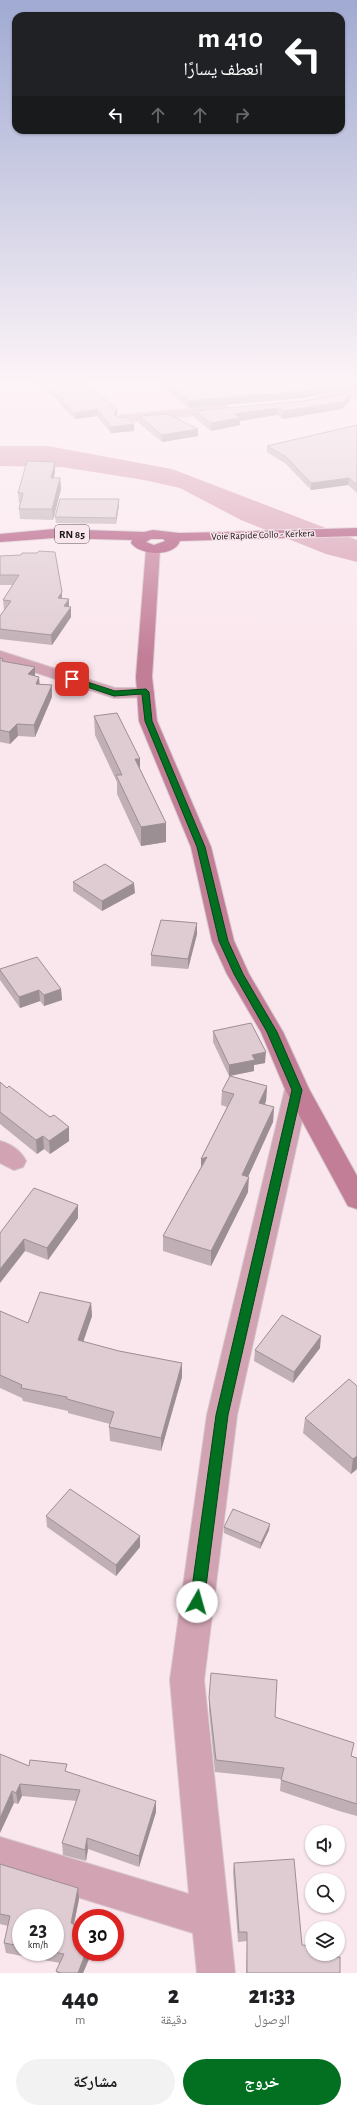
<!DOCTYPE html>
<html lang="ar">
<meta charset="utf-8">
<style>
body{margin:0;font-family:"Alegreya Sans","Noto Naskh Arabic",sans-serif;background:#f2f2f2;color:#202124;direction:rtl;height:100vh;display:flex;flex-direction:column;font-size:15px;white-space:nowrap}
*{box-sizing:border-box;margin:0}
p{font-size:13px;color:#757577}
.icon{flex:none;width:22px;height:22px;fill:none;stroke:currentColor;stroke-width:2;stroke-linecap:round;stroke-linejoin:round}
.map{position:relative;height:1973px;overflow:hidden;direction:ltr}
.details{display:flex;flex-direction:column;background:#fff;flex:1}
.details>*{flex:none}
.hud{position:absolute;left:12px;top:12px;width:333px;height:122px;border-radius:12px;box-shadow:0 1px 3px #0004;direction:rtl;background:#202124;color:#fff;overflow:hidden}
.fabs{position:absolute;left:305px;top:1825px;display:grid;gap:8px}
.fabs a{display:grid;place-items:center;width:40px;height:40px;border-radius:50%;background:#fff;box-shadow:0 1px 3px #0004;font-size:20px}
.speed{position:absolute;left:12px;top:1909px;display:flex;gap:8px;font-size:20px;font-weight:700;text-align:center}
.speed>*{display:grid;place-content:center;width:52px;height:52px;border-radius:50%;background:#fff;box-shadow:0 1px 3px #0004;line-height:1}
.speed small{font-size:10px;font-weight:400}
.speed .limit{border:6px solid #d22;background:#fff;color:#111}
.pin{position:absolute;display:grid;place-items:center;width:34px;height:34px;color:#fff;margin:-17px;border-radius:8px;box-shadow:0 2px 6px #0006}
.me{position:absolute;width:44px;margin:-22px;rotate:7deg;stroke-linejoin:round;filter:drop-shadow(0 0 3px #0008)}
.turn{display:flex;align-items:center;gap:14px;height:84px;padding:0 16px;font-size:18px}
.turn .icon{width:52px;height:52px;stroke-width:2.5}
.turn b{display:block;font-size:28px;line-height:34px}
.lanes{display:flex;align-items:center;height:38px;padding:0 16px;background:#0003;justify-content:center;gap:20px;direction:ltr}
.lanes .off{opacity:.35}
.eta{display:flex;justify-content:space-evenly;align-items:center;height:68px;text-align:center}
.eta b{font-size:24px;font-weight:800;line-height:28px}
.action{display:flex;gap:8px;margin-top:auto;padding:8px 16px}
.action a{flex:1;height:46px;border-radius:24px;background:#036f20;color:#fff;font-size:16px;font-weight:800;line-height:46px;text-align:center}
.action a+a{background:#f2f2f2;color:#202124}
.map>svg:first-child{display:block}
.water{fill:#d59bb0}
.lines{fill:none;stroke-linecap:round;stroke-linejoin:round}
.street-casing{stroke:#d6c5cb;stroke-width:2}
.secondary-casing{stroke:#d6c5cb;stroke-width:2}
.highway-casing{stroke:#d6c5cb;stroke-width:2}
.street{fill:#d2a3b3;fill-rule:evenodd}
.secondary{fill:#c27d97;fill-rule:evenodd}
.highway{fill:#a84871;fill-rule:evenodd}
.wall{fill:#c0afb5;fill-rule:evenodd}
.shaded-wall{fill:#9c8f93}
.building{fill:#dfccd2;stroke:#9c8f93}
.route{fill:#036f20;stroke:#024815}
.labels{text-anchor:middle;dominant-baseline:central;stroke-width:3;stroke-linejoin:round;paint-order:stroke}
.far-street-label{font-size:10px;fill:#1a1416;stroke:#fae7ed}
.shield{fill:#fae7ed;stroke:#5d5356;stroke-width:1}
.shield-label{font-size:11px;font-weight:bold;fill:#1a1416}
</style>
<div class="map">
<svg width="357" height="1973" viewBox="0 0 357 1973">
<rect width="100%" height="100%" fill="#fae7ed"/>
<!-- water -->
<path class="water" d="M 0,446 L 48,446 L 172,469 L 357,540 L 357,562 L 326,554 L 241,520 L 180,488 L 144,480 L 62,467 L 0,466 Z"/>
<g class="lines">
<defs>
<g id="street">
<path d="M 357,389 L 357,397 L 321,404 L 315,400 L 317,397 Z"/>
<path d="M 225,405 L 231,409 L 229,412 L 121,423 L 115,419 L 121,415 Z"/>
<path d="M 0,651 L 115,688 L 152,688 L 154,692 L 152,696 L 146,697 L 114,698 L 0,661 Z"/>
<path d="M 297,1081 L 305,1083 L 309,1089 L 237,1415 L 204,1680 L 235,1973 L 197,1973 L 193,1933 L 0,1873 L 0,1837 L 189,1894 L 170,1680 L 207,1415 L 285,1089 L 289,1083 Z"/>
<path d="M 0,1141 C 11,1144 21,1151 26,1161 L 23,1167 L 14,1170 L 0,1163 Z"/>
</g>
<path id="secondary" d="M 153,545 L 158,546 L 160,549 L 152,677 L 157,721 L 211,847 L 234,941 L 249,974 L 283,1032 L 309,1089 L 357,1176 L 357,1209 L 348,1206 L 285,1089 L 261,1032 L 227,974 L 212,941 L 191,847 L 139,721 L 136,677 L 146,549 L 148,546 Z"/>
<path id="highway" d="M 357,528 L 357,536 L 180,541 C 175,557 140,556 131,543 L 132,540 L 54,538 L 0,542 L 0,534 L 54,529 L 144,532 L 153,530 L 179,533 L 224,532 ZM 151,539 L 163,539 L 165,541 L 154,545 L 146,542 Z"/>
</defs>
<!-- street casing -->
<use href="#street" class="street-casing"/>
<!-- secondary casing -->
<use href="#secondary" class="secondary-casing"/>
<!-- highway casing -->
<use href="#highway" class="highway-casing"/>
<!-- street -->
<use href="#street" class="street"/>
<!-- secondary -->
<use href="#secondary" class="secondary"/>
<!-- highway -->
<use href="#highway" class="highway"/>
</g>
<!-- wall -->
<g class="wall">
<path d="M 34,383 L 86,383 L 117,416 L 134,431 L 111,433 L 97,416 L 75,419 L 61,406 L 61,403 Z"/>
<path d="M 158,383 L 357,383 L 357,388 L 303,398 L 189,408 Z"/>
<path d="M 350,393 L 350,400 L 342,409 L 282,419 L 277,415 L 240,421 L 240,425 L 211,431 L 195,418 L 195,411 L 304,401 Z"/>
<path d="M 139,416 L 198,436 L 162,442 L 139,423 Z"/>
<path d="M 357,425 L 357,493 L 348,485 L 311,490 L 286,464 L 267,452 L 267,446 Z"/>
<path d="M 55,472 L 54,478 L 60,478 L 61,489 L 53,520 L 20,519 L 19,509 L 20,503 L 19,503 L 18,493 Z"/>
<path d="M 119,499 L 119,505 L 116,524 L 56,523 L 55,517 Z"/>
<path d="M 0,556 L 62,598 L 69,599 L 69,607 L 71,617 L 52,645 L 0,639 L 0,616 L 4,610 L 3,600 L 13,585 L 0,585 Z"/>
<path d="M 0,658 L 3,659 L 3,661 L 35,667 L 35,676 L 39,677 L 39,684 L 52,685 L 52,697 L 35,737 L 18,736 L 10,744 L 0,742 Z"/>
<path d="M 94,716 L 140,759 L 140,770 L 166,823 L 166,842 L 141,846 L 117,794 L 117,782 L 95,735 Z"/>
<path d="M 73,882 L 135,893 L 102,911 L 73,891 Z"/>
<path d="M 197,923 L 197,934 L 188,969 L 151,966 L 151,955 Z"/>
<path d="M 0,969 L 61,989 L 62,1000 L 44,1006 L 40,1001 L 20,1008 L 0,980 Z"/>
<path d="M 213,1031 L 265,1063 L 254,1065 L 254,1071 L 230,1076 L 267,1086 L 266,1101 L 265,1105 L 274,1107 L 273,1122 L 248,1177 L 248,1192 L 211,1266 L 163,1251 L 163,1236 L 201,1167 L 201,1159 L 227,1107 L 221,1105 L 222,1091 L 230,1076 L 229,1076 L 213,1042 Z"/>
<path d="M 0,1082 L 69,1141 L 50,1154 L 44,1149 L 37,1154 L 0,1124 Z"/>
<path d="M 78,1205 L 78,1218 L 48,1260 L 25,1251 L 0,1233 Z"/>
<path d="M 91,1303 L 92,1316 L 83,1342 L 119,1351 L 182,1363 L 182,1377 L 161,1451 L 110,1441 L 109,1427 L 110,1424 L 68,1413 L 68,1411 L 23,1401 L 22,1398 L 0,1388 L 0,1311 L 28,1323 Z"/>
<path d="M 320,1348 L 293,1383 L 254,1361 L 255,1350 Z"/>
<path d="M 349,1379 L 357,1469 L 351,1474 L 303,1433 L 305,1418 Z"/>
<path d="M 46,1516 L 140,1547 L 116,1576 L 47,1527 Z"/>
<path d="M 224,1527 L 269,1530 L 260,1549 L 224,1533 Z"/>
<path d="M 209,1698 L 275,1717 L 351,1756 L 357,1758 L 357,1816 L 339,1811 L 280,1791 L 281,1779 L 215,1772 L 209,1710 Z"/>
<path d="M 0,1754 L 29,1766 L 67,1772 L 156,1801 L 156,1812 L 139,1867 L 88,1849 L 86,1861 L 63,1855 L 62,1843 L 77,1801 L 22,1796 L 18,1804 L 14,1803 Z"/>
<path d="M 234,1863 L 302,1945 L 315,1957 L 340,1973 L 246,1973 L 247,1941 L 238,1942 L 233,1872 Z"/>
<path d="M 0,1864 L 79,1899 L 74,1924 L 92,1952 L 83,1973 L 57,1973 L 56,1971 L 60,1963 L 6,1953 L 4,1943 L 8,1926 L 0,1924 ZM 21,1918 L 55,1952 L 21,1952 Z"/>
</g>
<!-- shaded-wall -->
<g class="shaded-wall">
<path d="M 351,383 L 357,383 L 357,388 L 303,398 L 189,408 L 189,401 Z"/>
<path d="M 350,393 L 350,400 L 342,409 L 282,419 L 283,411 Z"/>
<path d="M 278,408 L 277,415 L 240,421 L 240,425 L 211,431 L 211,423 L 235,414 Z"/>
<path d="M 97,409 L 97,416 L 75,419 L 75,413 Z"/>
<path d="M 117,409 L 117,416 L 114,414 Z"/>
<path d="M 134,424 L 134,431 L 111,433 L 111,427 Z"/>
<path d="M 198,429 L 198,436 L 162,442 L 162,435 Z"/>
<path d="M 55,462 L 55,472 L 51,489 L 51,478 Z"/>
<path d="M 60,478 L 61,489 L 53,520 L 52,509 Z"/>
<path d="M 349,478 L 348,485 L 311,490 L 311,483 Z"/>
<path d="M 119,499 L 119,505 L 116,524 L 116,518 Z"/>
<path d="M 62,592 L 62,602 L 58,598 Z"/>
<path d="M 69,599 L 69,609 L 71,607 L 71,617 L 52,645 L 51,635 L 64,606 Z"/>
<path d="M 35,667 L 35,678 L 28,674 Z"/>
<path d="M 39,677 L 40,688 L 36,684 Z"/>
<path d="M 52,685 L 52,697 L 35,737 L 34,725 Z"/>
<path d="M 17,724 L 18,736 L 10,744 L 9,732 Z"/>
<path d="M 135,759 L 140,759 L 140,777 Z"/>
<path d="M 166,823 L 166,842 L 141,846 L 141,827 Z"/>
<path d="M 134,883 L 135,893 L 102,911 L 102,901 Z"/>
<path d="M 197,923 L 197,934 L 188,969 L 188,959 Z"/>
<path d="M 61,989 L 62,1000 L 44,1006 L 44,995 Z"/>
<path d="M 39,990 L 40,1001 L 20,1008 L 19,997 Z"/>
<path d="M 266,1052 L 265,1063 L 254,1065 L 254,1071 L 229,1076 L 229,1065 L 252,1055 Z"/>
<path d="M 267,1086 L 266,1101 L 258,1118 L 259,1103 Z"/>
<path d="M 274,1107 L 273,1122 L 242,1190 L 242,1175 Z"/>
<path d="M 69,1127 L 69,1141 L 50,1154 L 49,1141 Z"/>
<path d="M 43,1136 L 44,1149 L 37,1154 L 36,1140 Z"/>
<path d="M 207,1157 L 201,1174 L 201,1159 Z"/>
<path d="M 249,1177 L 248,1192 L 211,1266 L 211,1251 Z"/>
<path d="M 78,1205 L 78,1218 L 48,1260 L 47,1248 Z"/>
<path d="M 24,1239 L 25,1251 L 0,1283 L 0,1269 Z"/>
<path d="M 91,1303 L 92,1316 L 79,1354 L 78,1340 Z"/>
<path d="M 321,1336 L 320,1348 L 293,1383 L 294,1372 Z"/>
<path d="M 182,1363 L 182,1377 L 161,1451 L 161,1438 Z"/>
<path d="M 357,1456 L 357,1469 L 351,1474 L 353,1459 Z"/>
<path d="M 270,1524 L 269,1530 L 260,1549 L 261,1543 Z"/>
<path d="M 140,1536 L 140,1547 L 116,1576 L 116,1565 Z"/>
<path d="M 20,1784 L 22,1796 L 18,1804 L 16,1793 Z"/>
<path d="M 12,1791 L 14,1803 L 0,1833 L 0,1818 Z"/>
<path d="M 156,1801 L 156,1812 L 139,1867 L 139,1856 Z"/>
<path d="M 87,1838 L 88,1849 L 86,1861 L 85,1850 Z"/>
<path d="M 78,1888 L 79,1899 L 72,1933 L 71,1923 Z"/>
<path d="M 86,1952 L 92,1952 L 83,1973 L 78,1973 Z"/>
</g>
<!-- building -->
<g class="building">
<path d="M 42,383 L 86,383 L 117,409 L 114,414 L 120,418 L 126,417 L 134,424 L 111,427 L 97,409 L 75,413 L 61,400 L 64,399 Z"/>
<path d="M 166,383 L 351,383 L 303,391 L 189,401 Z"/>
<path d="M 350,393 L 343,402 L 283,411 L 278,408 L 235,414 L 240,418 L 211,423 L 195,411 L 304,401 Z"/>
<path d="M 168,414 L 198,429 L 162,435 L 139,416 Z"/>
<path d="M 357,425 L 357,485 L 349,478 L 311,483 L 286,457 L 267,446 Z"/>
<path d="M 27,461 L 55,462 L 51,478 L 60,478 L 52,509 L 19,509 L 23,493 L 18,493 Z"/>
<path d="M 60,499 L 119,499 L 116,518 L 55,517 Z"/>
<path d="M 39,551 L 55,552 L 62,592 L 58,598 L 69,599 L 64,606 L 71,607 L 51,635 L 0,629 L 0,616 L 11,601 L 3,600 L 19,575 L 0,575 L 0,556 L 21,555 L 22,553 L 37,553 Z"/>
<path d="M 0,658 L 3,659 L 2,661 L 35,667 L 28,674 L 39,677 L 36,684 L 52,685 L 34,725 L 17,724 L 9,732 L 0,730 Z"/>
<path d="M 117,713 L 140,759 L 135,759 L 166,823 L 141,827 L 116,775 L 122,775 L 94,716 Z"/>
<path d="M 105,864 L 134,883 L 102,901 L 73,882 Z"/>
<path d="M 161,920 L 197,923 L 188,959 L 151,955 Z"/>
<path d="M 37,957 L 61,989 L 44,995 L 39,990 L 19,997 L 0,970 L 0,969 Z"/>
<path d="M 251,1023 L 266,1052 L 252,1055 L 255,1060 L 229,1065 L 213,1031 Z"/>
<path d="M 230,1076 L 267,1086 L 259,1103 L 274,1107 L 242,1175 L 249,1177 L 211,1251 L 163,1236 L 207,1157 L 201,1159 L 234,1094 L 222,1091 Z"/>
<path d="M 0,1082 L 7,1088 L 9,1086 L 50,1117 L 54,1115 L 69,1127 L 49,1141 L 43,1136 L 36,1140 L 0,1112 Z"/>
<path d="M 34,1188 L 78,1205 L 47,1248 L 24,1239 L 0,1269 L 0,1233 Z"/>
<path d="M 40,1292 L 91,1303 L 78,1340 L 119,1351 L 182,1363 L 161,1438 L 109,1427 L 114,1412 L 67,1399 L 67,1397 L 21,1388 L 22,1385 L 0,1375 L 0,1311 L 28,1323 Z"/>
<path d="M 282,1315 L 321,1336 L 294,1372 L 255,1350 Z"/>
<path d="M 349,1379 L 357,1386 L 357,1456 L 353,1459 L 305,1418 Z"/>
<path d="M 70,1489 L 140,1536 L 116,1565 L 46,1516 Z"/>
<path d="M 233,1509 L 270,1524 L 261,1543 L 224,1527 Z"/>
<path d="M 211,1673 L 277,1680 L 275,1717 L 354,1743 L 351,1756 L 357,1758 L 357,1804 L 341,1799 L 281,1780 L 284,1768 L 216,1760 L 209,1698 Z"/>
<path d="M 0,1754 L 29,1766 L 30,1760 L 67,1764 L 65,1771 L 156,1801 L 139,1856 L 87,1838 L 85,1850 L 62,1843 L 80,1790 L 20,1784 L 16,1793 L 12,1791 L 0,1818 Z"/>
<path d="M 294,1859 L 302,1945 L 312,1946 L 312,1954 L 315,1954 L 315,1957 L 340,1957 L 340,1973 L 247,1973 L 247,1932 L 239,1932 L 234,1863 Z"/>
<path d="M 0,1864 L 78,1888 L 71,1923 L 81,1928 L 81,1952 L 86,1952 L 78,1973 L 61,1973 L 56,1971 L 64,1954 L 53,1952 L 55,1952 L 55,1918 L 21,1918 L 21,1946 L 4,1943 L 10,1916 L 0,1914 Z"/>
</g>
<!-- sky -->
<linearGradient id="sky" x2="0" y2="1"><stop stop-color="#a0aad2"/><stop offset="0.58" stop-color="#fdf4f7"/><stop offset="1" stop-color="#fdf4f7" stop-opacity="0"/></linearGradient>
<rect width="357" height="659" fill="url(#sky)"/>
<!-- route -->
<path class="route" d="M 72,677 L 115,691 L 146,689 L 149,692 L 152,721 L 205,847 L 228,941 L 243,974 L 277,1032 L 302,1090 L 228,1415 L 204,1602 L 202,1607 L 197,1609 L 192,1607 L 190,1602 L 216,1415 L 292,1090 L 267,1032 L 234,974 L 219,941 L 197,847 L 145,721 L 142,694 L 114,696 L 69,681 L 68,679 Z"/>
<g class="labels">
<!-- far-street labels -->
<g class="far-street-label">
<text transform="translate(263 535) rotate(-2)">Voie Rapide Collo - Kerkera</text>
</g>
<!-- shield labels -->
<rect class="shield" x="55" y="525" width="34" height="18" rx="3"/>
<g class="shield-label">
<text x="72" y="534">RN 85</text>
</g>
</g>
</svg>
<div class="fabs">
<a><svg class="icon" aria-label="sound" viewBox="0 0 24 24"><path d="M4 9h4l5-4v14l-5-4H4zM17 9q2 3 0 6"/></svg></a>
<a><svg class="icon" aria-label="search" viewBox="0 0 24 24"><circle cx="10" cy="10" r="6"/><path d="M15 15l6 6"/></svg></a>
<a><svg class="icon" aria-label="layers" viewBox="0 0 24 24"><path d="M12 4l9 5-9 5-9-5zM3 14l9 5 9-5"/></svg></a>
</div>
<div class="speed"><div>23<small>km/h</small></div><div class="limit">30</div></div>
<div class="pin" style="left:72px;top:679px;background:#d93025"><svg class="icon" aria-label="arrive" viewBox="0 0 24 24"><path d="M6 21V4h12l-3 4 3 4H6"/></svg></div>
<svg class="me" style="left:197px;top:1602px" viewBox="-20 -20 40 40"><circle r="19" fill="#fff"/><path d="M0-13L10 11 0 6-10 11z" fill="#036f20"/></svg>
<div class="hud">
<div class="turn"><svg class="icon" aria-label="left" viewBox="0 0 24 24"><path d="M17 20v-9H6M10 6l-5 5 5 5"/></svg><div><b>410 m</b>انعطف يسارًا</div></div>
<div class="lanes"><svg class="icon" aria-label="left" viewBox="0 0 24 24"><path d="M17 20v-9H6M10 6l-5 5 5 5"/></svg><svg class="icon off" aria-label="ahead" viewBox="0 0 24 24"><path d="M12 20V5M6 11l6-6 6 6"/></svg><svg class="icon off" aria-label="ahead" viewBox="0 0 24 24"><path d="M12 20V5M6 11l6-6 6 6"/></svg><svg class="icon off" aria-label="right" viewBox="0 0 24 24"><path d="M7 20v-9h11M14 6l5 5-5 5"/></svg></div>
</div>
</div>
<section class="details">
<div class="eta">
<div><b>21:33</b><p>الوصول</p></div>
<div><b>2</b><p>دقيقة</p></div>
<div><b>440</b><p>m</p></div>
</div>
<div class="action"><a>خروج</a><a>مشاركة</a></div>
</section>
